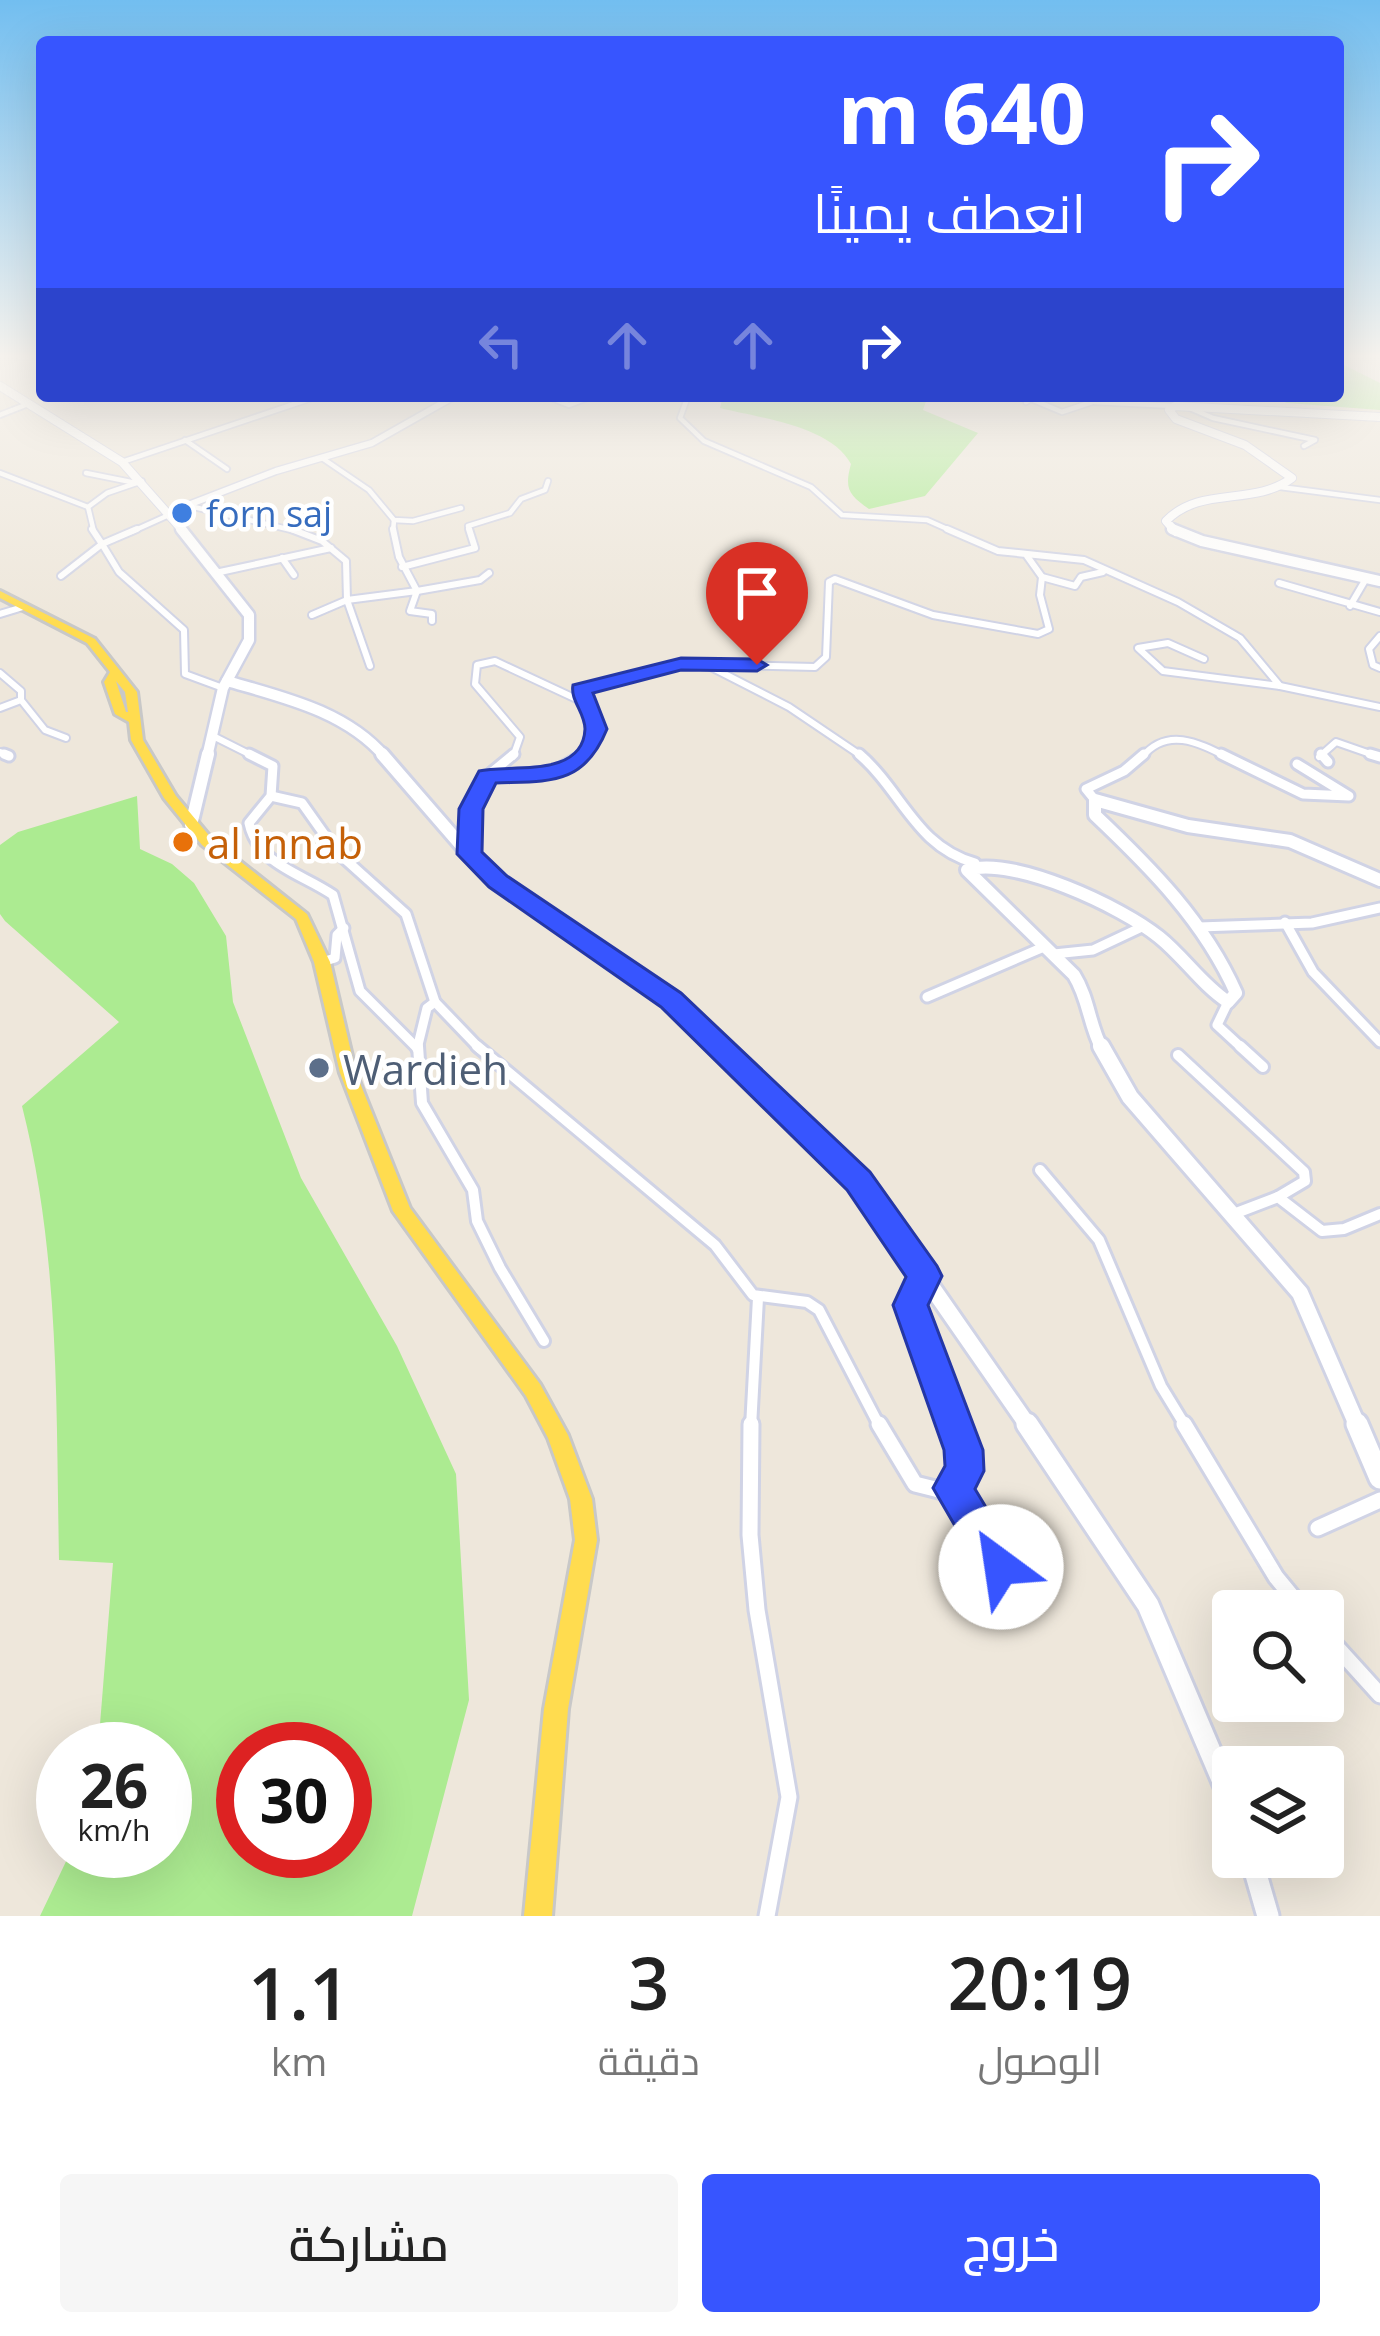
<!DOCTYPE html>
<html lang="ar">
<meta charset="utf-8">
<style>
body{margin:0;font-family:"Open Sans",Cairo,sans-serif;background:#f6f6f6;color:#222;direction:rtl;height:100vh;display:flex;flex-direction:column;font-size:45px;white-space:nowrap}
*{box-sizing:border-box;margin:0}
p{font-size:39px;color:#767676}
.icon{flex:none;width:66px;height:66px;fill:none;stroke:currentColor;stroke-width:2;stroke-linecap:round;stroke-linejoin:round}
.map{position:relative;height:1916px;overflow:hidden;direction:ltr}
.details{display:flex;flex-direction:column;background:#fff;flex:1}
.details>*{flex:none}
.banner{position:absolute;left:36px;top:36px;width:1308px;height:366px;border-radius:12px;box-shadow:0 12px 48px #0002;direction:rtl;background:#3755ff;color:#fff;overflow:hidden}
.buttons{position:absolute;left:1212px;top:1590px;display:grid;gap:24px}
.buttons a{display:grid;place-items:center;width:132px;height:132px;border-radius:12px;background:#fff;box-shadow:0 12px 48px #0002;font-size:60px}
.speed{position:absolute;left:36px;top:1722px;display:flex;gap:24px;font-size:60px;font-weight:700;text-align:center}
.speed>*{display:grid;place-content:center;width:156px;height:156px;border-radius:50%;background:#fff;box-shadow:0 12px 48px #0002;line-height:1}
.speed small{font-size:30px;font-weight:400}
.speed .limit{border:18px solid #d22;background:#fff;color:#111}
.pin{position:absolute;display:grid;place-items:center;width:102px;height:102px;color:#fff;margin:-123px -51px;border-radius:50% 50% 50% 0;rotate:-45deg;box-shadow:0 0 12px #0007}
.pin .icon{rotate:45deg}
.me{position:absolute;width:132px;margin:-66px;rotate:329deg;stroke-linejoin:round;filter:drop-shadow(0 0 9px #0008)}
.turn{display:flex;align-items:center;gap:42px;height:252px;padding:0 60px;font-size:54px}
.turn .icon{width:156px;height:156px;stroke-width:2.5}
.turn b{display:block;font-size:84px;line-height:102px}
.lanes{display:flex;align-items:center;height:114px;padding:0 60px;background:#0003;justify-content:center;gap:60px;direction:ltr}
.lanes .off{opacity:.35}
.eta{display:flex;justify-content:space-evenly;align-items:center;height:204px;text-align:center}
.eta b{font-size:72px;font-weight:600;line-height:84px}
.action{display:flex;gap:24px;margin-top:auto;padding:24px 60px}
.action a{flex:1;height:138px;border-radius:12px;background:#3755ff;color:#fff;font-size:48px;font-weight:600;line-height:138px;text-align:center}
.action a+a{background:#f6f6f6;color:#222}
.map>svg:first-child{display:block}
.green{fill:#aceb91;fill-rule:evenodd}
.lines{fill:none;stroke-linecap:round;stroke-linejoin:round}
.minor-far4-casing{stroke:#d0d3e5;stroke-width:8}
.minor-far3-casing{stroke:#d0d3e5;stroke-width:10}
.minor-far2-casing{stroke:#d0d3e5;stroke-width:15}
.minor-far1-casing{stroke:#d0d3e5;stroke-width:16}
.minor-casing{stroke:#d0d3e5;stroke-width:21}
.tertiary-casing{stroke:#d0d3e5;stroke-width:9}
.secondary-far4-casing{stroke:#d0d3e5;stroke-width:10}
.secondary-far3-casing{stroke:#d0d3e5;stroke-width:15}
.secondary-far2-casing{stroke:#d0d3e5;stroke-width:18}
.secondary-far1-casing{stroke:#d0d3e5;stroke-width:22}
.secondary-casing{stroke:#d0d3e5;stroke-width:27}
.primary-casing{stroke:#c8c8c8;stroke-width:6}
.minor-far4{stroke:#fff;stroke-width:4.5}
.minor-far3{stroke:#fff;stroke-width:6}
.minor-far2{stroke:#fff;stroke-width:9}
.minor-far1{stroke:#fff;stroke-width:10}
.minor{stroke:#fff;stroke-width:15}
.tertiary{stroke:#fff;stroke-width:6}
.secondary-far4{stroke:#fff;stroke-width:8}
.secondary-far3{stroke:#fff;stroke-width:10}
.secondary-far2{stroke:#fff;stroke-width:12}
.secondary-far1{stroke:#fff;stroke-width:16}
.secondary{stroke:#fff;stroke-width:21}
.primary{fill:#ffdc4f;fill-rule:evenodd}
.route{fill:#3755ff;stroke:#2437a6;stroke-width:3}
.shop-dot{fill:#3f7fe0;stroke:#fff;stroke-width:4.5}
.food-dot{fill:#e8710a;stroke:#fff;stroke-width:4.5}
.service-dot{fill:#5c6f8a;stroke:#fff;stroke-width:4.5}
.labels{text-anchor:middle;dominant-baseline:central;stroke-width:9;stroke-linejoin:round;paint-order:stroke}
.far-shop-label{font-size:36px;fill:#366cbe;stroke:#fff;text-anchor:start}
.food-label{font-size:42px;fill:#c56008;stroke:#fff;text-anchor:start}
.service-label{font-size:42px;fill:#4e5e75;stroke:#fff;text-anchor:start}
</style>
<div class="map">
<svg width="1380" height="1916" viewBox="0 0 1380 1916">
<rect width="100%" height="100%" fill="#eee7db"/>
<!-- green -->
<g class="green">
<path d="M 1338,362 L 1380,383 L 1380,410 L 1287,403 L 1264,396 L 1338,396 Z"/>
<path d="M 723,396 L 928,396 L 923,410 L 978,433 L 925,496 L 869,509 C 849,495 844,489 851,464 C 831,426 760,418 720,408 Z"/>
<path d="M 137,796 L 140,849 L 172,864 L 194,883 L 226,936 L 233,1002 L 301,1178 L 397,1346 L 456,1474 L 469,1700 L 412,1916 L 40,1916 L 71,1851 L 165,1851 L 165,1749 L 98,1749 L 113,1563 L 59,1560 C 56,1407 60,1255 22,1106 L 119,1022 L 5,921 L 0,914 L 0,845 L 18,832 ZM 243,1749 L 345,1749 L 345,1851 L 243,1851 Z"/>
</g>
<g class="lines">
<defs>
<g id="minor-far4">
<path d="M 546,396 L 569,405 L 593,396"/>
<path d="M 688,396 L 680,418 L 704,441 L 811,487 L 842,515 L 927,520 L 954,532"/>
<path d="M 1083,396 L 1095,402 L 1175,406"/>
<path d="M 1026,402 L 1031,399 L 1062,412 L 1110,396"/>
<path d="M 1183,405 L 1213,418 L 1315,440 L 1304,446"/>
<path d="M 0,415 L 28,404"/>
<path d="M 185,440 L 227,469"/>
<path d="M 322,458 L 369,490 L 394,520 L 413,521 L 461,508"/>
<path d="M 122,462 L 318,396"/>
<path d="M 0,473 L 88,507"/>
<path d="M 86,473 L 136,483"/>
<path d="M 1280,487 L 1380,500"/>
<path d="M 194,507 L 300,532"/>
<path d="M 94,532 L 88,507 L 107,493 L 142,481"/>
<path d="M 131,532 L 171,514"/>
<path d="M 393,532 L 394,520"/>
<path d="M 470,532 L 468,526 L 510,513 L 521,499 L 545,490 L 548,481"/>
</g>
<g id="minor-far3">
<path d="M 137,529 L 102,544 L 119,572 L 184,630 L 185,674 L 223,688"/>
<path d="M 291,529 L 322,541 L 346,561 L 347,600 L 417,591 L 410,611 L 432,614 L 432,621"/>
<path d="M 393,529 L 399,557 L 417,591 L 480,580 L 489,573"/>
<path d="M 947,529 L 998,551 L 1084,560 L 1178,602 L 1240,638 L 1280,686 L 1380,707"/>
<path d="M 282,558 L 294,575"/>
<path d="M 402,567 L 475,548 L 469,529"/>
<path d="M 220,572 L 331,548"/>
<path d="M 61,576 L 102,544 L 92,529"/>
<path d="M 1042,577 L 1075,586 L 1081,577 L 1103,572"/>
<path d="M 1279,583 L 1380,612"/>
<path d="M 1350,606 L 1367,577"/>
<path d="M 0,614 L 23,607"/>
<path d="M 312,615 L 347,600 L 370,666"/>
<path d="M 1380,636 L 1369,649 L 1373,665 L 1380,668"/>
<path d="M 1204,659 L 1168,643 L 1138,648 L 1163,671 L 1280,686"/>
<path d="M 709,666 L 789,707 L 863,757"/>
<path d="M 0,673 L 21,691 L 21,700 L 0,708"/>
<path d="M 21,700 L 45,730 L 66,738"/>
<path d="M 211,735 L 255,757"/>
<path d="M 0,752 L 9,756"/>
<path d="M 513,757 L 520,737 L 475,684 L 477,665 L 495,661 L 585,703"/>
<path d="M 583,757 L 596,729 L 580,694 L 587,686 L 681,664 L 815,667 L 826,657 L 829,582 L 835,579 L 933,615 L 1038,634 L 1049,629 L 1040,595 L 1042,577 L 1027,556"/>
<path d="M 1142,757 C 1167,727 1197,742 1227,757"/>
<path d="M 1319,757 L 1336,742 L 1379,757"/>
</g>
<g id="minor-far2">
<path d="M 4,754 L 9,756"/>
<path d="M 249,754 L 273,766 L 271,796 L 249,823 C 258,865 301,873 333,895 L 360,991 L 417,1048"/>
<path d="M 859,754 C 902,791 916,847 975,863"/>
<path d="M 1221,754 L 1303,794 L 1349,796 L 1297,764"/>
<path d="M 1321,754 L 1328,762"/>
<path d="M 1370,754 L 1380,757"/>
<path d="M 491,773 L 514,754"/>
<path d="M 271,796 L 302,803 L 336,851 L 406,914 L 435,1002 L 480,1049"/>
<path d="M 1095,800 L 1086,789 L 1124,771 L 1144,754"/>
<path d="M 470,854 L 471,809 L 487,776 L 553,772 L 585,754"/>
<path d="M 1285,922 L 1313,972 L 1380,1042"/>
<path d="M 1199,927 L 1312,923 L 1380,908"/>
<path d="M 1054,954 L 1093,950 L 1144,926"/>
<path d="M 322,962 L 335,958 L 337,935 L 344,928"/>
<path d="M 927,997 L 1046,946"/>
<path d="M 1228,1002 L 1217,1025 L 1243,1049"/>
<path d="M 417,1049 L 427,1008 L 435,1002"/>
</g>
<g id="minor-far1">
<path d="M 418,1046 L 422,1103 L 473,1190 L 477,1221 L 500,1268 L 544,1341"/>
<path d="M 477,1046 L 715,1245 L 753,1295 L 807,1302 L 819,1310 L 880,1427"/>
<path d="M 1240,1046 L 1263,1067"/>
<path d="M 1178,1055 L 1304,1172 L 1305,1181 L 1278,1197"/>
<path d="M 1040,1170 L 1099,1240 L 1161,1386 L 1186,1427"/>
<path d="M 1231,1215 L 1278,1197 L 1322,1231 L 1344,1229 L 1380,1214"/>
<path d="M 924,1276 L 910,1305 L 955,1427"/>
<path d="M 751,1427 L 758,1298"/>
</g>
<g id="minor">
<path d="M 751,1424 L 750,1535 L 757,1610 L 789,1797 L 767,1916"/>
<path d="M 879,1424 L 915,1484 L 947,1492 L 965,1471 L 954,1424"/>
<path d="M 1184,1424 L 1276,1577 L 1304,1611"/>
<path d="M 953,1488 L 1025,1606"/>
<path d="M 1318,1528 L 1380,1500"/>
<path d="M 1323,1632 L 1380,1695"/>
</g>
<path id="tertiary" d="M 170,512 L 276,471 L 372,443 L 455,396"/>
<g id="secondary-far4">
<path d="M 20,356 L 26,356"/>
<path d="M 0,386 L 122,462 L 184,532"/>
<path d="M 1176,532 L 1166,521 C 1201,485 1253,507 1292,478 L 1245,445 L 1176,419 L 1169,410 L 1175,406 L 1380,417"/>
</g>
<g id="secondary-far3">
<path d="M 181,529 L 249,615 L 249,640 L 223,688 L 207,757"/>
<path d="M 1172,529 L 1202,541 L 1380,581"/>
<path d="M 227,681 C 282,697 346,711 385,757"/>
</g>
<g id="secondary-far2">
<path d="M 382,754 L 479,866 L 671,1000 L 724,1049"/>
<path d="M 191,825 L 208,754"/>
<path d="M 1102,1049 C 1089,1025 1089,999 1074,975 L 967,870 C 1014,856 1122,907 1159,937 C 1184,957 1201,984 1228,1002 L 1236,993 C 1204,921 1151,868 1095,815 L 1095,800 L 1188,826 L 1290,841 L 1380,880"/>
</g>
<g id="secondary-far1">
<path d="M 721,1046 L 858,1181 L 1029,1427"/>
<path d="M 1101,1046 L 1130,1097 L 1300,1293 L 1358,1427"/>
</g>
<g id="secondary">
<path d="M 1027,1424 L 1148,1605 L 1233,1805"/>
<path d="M 1357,1424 L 1380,1478"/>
<path d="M 1251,1857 L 1268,1916"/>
</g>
<path id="primary" d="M 0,591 L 95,639 L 137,692 L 143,740 L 176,796 L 212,839 L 307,914 L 330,962 L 356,1073 L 410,1208 L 540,1384 L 568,1435 L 592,1499 L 597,1540 L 568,1709 L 552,1916 L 524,1916 L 544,1709 L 575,1540 L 570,1499 L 548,1438 L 526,1396 L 393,1211 L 340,1073 L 314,962 L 296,919 L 202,845 L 164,798 L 131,740 L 129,722 L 115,714 L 104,682 L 110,672 L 87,643 L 0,598 ZM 116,681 L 125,692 L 128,712 L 126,712 Z"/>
</defs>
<!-- minor-far4 casing -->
<use href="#minor-far4" class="minor-far4-casing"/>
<!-- minor-far3 casing -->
<use href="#minor-far3" class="minor-far3-casing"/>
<!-- minor-far2 casing -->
<use href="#minor-far2" class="minor-far2-casing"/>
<!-- minor-far1 casing -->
<use href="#minor-far1" class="minor-far1-casing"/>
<!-- minor casing -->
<use href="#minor" class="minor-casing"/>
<!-- tertiary casing -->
<use href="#tertiary" class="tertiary-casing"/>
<!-- secondary-far4 casing -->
<use href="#secondary-far4" class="secondary-far4-casing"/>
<!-- secondary-far3 casing -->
<use href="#secondary-far3" class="secondary-far3-casing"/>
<!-- secondary-far2 casing -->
<use href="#secondary-far2" class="secondary-far2-casing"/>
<!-- secondary-far1 casing -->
<use href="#secondary-far1" class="secondary-far1-casing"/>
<!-- secondary casing -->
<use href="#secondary" class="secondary-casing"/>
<!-- primary casing -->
<use href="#primary" class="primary-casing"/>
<!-- minor-far4 -->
<use href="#minor-far4" class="minor-far4"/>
<!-- minor-far3 -->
<use href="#minor-far3" class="minor-far3"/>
<!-- minor-far2 -->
<use href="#minor-far2" class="minor-far2"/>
<!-- minor-far1 -->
<use href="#minor-far1" class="minor-far1"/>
<!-- minor -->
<use href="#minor" class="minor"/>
<!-- tertiary -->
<use href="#tertiary" class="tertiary"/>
<!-- secondary-far4 -->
<use href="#secondary-far4" class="secondary-far4"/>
<!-- secondary-far3 -->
<use href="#secondary-far3" class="secondary-far3"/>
<!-- secondary-far2 -->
<use href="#secondary-far2" class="secondary-far2"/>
<!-- secondary-far1 -->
<use href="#secondary-far1" class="secondary-far1"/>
<!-- secondary -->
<use href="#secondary" class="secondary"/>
<!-- primary -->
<use href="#primary" class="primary"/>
</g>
<!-- sky -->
<linearGradient id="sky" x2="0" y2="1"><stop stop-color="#72bef0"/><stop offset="0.57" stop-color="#f7f4ef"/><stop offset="1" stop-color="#f7f4ef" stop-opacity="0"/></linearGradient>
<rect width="1380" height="625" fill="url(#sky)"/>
<!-- route -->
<path class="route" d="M 681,658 L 757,659 L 767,665 L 757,671 L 681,670 L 593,693 L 607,729 C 584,786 549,781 496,783 L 483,809 L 482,852 L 507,876 L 681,993 L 870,1172 L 937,1266 L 942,1276 L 928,1305 L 983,1450 L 984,1471 L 975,1489 L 1022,1567 L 1016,1581 L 1001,1587 L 987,1581 L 933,1488 L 945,1466 L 944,1450 L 893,1305 L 906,1277 L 847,1190 L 661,1007 L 489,887 L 457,854 L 459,809 L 479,771 C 509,764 583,779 585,729 C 585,713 570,700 573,685 Z"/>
<!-- markers -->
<circle class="shop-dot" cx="182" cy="513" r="12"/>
<circle class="food-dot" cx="183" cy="842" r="12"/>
<circle class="service-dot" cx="319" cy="1068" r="12"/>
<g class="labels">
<!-- far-shop labels -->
<g class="far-shop-label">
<text x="206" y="513">forn saj</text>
</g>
<!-- food labels -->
<g class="food-label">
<text x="207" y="842">al innab</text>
</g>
<!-- service labels -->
<g class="service-label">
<text x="343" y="1068">Wardieh</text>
</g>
</g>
</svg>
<div class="buttons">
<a><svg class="icon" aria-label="search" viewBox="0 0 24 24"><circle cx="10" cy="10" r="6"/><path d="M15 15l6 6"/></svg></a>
<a><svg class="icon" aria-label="layers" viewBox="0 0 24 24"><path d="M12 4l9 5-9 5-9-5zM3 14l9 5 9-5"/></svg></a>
</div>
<div class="speed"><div>26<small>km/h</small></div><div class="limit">30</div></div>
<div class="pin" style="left:757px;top:665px;background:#d93025"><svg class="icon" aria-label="arrive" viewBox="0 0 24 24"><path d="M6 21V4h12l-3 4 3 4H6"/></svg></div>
<svg class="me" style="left:1001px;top:1567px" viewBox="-20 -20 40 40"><circle r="19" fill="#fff"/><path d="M0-13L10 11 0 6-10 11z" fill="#3755ff"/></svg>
<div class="banner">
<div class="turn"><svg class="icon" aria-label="right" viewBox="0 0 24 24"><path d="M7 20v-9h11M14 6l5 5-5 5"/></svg><div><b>640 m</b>انعطف يمينًا</div></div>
<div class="lanes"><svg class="icon off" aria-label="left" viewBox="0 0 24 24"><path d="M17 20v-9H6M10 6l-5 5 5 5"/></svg><svg class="icon off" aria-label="ahead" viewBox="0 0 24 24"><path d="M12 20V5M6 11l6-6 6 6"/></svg><svg class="icon off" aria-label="ahead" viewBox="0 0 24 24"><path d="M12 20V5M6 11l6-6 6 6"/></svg><svg class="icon" aria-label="right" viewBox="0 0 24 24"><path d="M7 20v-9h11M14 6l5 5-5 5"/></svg></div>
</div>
</div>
<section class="details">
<div class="eta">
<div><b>20:19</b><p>الوصول</p></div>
<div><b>3</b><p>دقيقة</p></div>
<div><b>1.1</b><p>km</p></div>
</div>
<div class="action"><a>خروج</a><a>مشاركة</a></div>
</section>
